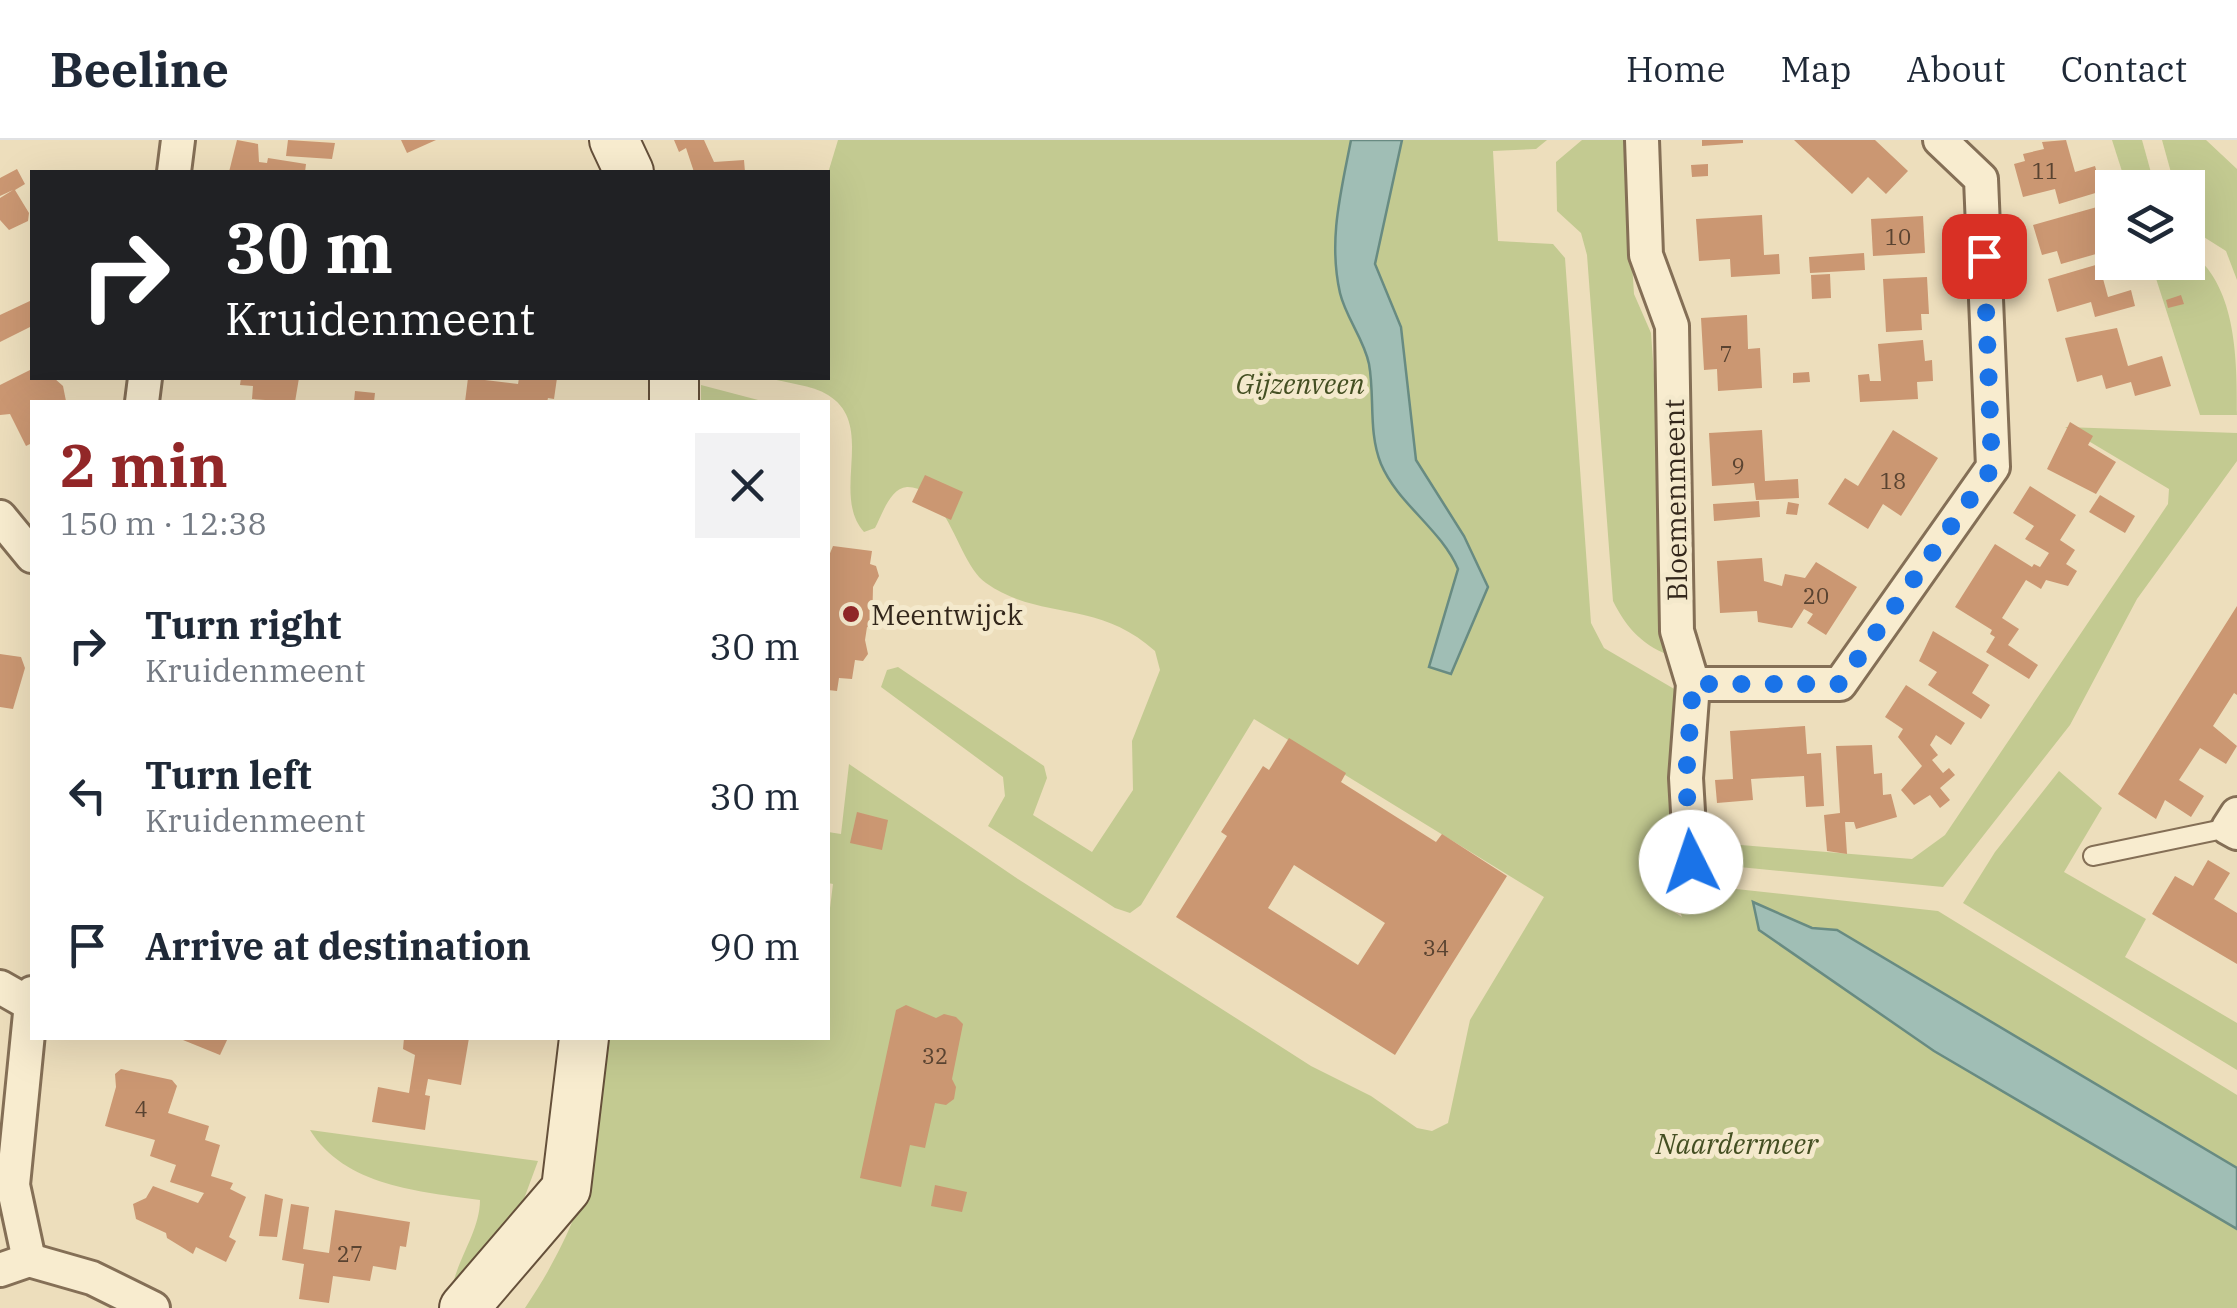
<!DOCTYPE html>
<meta charset="utf-8">
<style>
body{margin:0;font-family:"IBM Plex Serif",serif;background:#f2f2f3;color:#1f2937;height:100vh;display:flex;flex-direction:column;font-size:38px;white-space:nowrap}
*{box-sizing:border-box;margin:0}
p{font-size:32px;color:#747a83}
.icon{flex:none;width:55px;height:55px;fill:none;stroke:currentColor;stroke-width:2;stroke-linecap:round;stroke-linejoin:round}
.map{position:relative;flex:1;overflow:hidden}
.details{position:absolute;left:30px;top:260px;width:800px;height:640px;display:flex;flex-direction:column;background:#fff;border-radius:0px;box-shadow:0 10px 40px #0002}
.details>*{flex:none}
.top-card{position:absolute;left:30px;top:30px;width:800px;height:210px;border-radius:0px;box-shadow:0 10px 40px #0002;background:#202124;color:#fff;overflow:hidden}
.fabs{position:absolute;left:2095px;top:30px;display:grid;gap:20px}
.fabs a{display:grid;place-items:center;width:110px;height:110px;border-radius:0px;background:#fff;box-shadow:0 10px 40px #0002;font-size:50px}
.pin{position:absolute;display:grid;place-items:center;width:85px;height:85px;color:#fff;margin:-42px;border-radius:20px;box-shadow:0 5px 15px #0006}
.me{position:absolute;width:110px;margin:-55px;rotate:356deg;stroke-linejoin:round;filter:drop-shadow(0 0 8px #0008)}
.turn{display:flex;align-items:center;gap:35px;height:210px;padding:0 30px;font-size:45px}
.turn .icon{width:130px;height:130px;stroke-width:2.5}
.turn b{display:block;font-size:70px;line-height:85px}
.round{display:grid;place-items:center;flex:none;width:105px;height:105px;border-radius:0px;background:#f2f2f3}
.summary{display:flex;align-items:center;justify-content:space-between;height:170px;padding:0 30px}
h1{font-size:60px;font-weight:800;line-height:75px;color:#922728}
ul{padding:0;list-style:none}
li{display:flex;align-items:center;gap:30px;height:150px;padding:0 30px}
li div{flex:1}
li b{display:block;font-size:38px}
li em{font-style:normal}
header{display:flex;align-items:center;gap:60px;box-sizing:border-box;height:140px;padding:0 50px;background:#fff;border-bottom:2px solid #e0e1e3}
header strong{font-size:48px}
nav{display:flex;gap:55px;margin-inline-start:auto;font-size:35px}
.map>svg:first-child{display:block}
.green{fill:#c3ca91}
.water{fill:#a0beb5;stroke:#688b82;stroke-width:2.5}
.building{fill:#cb9772;fill-rule:evenodd}
.lines{fill:none;stroke-linecap:round;stroke-linejoin:round}
.service-casing{stroke:#846f56;stroke-width:22}
.minor-casing{stroke:#846f56;stroke-width:38}
.secondary-casing{stroke:#65503a;stroke-width:52}
.service{stroke:#f8eccf;stroke-width:18}
.minor{stroke:#f8eccf;stroke-width:32}
.secondary{stroke:#f8eccf;stroke-width:48}
.route{stroke:#1a73e8;stroke-width:18;stroke-dasharray:0 32.4}
.poi-dot{fill:#922728;stroke:#f4e9cc;stroke-width:4}
.labels{text-anchor:middle;dominant-baseline:central;stroke-width:10;stroke-linejoin:round;paint-order:stroke}
.number-label{font-size:22px;fill:#594331}
.park-label{font-size:28px;font-style:italic;fill:#444f22;stroke:#f4e9cc}
.street-label{font-size:28px;fill:#33271b;stroke:#f4e9cc}
.poi-label{font-size:28px;fill:#33271b;stroke:#f4e9cc;text-anchor:start}
</style>
<header>
<strong>Beeline</strong>
<nav><a>Home</a><a>Map</a><a>About</a><a>Contact</a></nav>
</header>
<div class="map">
<svg width="2237" height="1168" viewBox="0 0 2237 1168">
<rect width="100%" height="100%" fill="#eddebc"/>
<!-- green -->
<g class="green">
<path d="M 838,0 L 1547,0 L 1536,9 L 1493,11 L 1498,101 L 1553,104 L 1565,118 L 1591,483 L 1604,508 L 1676,550 L 1676,701 L 1654,759 L 1682,777 L 1678,766 L 1696,740 L 1708,738 L 1727,748 L 1938,771 L 2237,955 L 2237,1028 L 1837,790 L 1812,788 L 1753,763 L 1759,790 L 2237,1089 L 2237,1168 L 525,1168 C 591,1069 597,1013 605,898 L 828,898 L 828,784 L 833,744 L 828,743 L 828,692 L 841,694 L 849,624 L 1015,737 L 1311,926 L 1371,956 L 1417,988 L 1432,991 L 1448,983 L 1470,880 L 1544,757 L 1254,579 L 1141,765 L 1130,773 L 1115,768 L 988,686 L 1005,656 L 1003,637 L 881,547 L 887,530 L 898,527 L 1044,626 L 1047,638 L 1033,675 L 1092,712 L 1133,650 L 1132,601 L 1160,530 L 1155,511 C 1098,459 1040,481 986,443 C 958,424 947,346 907,347 C 890,348 882,375 875,388 L 864,392 C 830,354 877,285 828,255 C 812,245 786,243 768,238 L 828,238 L 828,33 Z"/>
<path d="M 1582,0 L 1624,0 L 1634,154 L 1651,193 L 1674,517 C 1644,507 1627,489 1613,461 L 1587,115 L 1581,93 L 1557,71 L 1556,22 Z"/>
<path d="M 2112,0 L 2142,0 L 2155,47 L 2127,47 Z"/>
<path d="M 2162,0 L 2206,0 L 2237,29 L 2237,140 L 2226,111 L 2188,87 L 2188,48 L 2175,47 Z"/>
<path d="M 2188,110 C 2237,144 2237,218 2237,275 L 2200,275 L 2151,123 L 2188,122 Z"/>
<path d="M 701,245 L 762,261 L 766,262 L 701,262 Z"/>
<path d="M 2065,287 L 2237,293 L 2237,321 L 2137,459 L 2070,585 L 1943,747 L 1729,726 L 1710,717 L 1705,702 L 1912,719 L 1945,695 L 2168,364 L 2169,349 Z"/>
<path d="M 2059,631 L 2102,668 L 2064,732 L 2146,779 L 2125,817 L 2237,883 L 2237,930 L 1963,763 L 1995,712 Z"/>
<path d="M 310,990 L 538,1021 L 511,1094 L 452,1148 C 458,1118 480,1090 480,1060 C 421,1052 344,1046 310,990 Z"/>
</g>
<!-- water -->
<g class="water">
<path d="M 1351,0 L 1402,0 L 1375,124 L 1401,187 L 1416,320 L 1464,396 L 1488,447 L 1451,534 L 1429,527 L 1458,429 C 1441,389 1398,364 1381,324 C 1368,292 1375,257 1369,224 C 1364,199 1346,178 1340,153 C 1328,100 1341,52 1351,0 Z"/>
<path d="M 1753,762 L 1812,788 L 1837,790 L 2237,1028 L 2237,1089 L 1934,911 L 1759,790 Z"/>
</g>
<!-- building -->
<g class="building">
<path d="M 237,0 L 258,4 L 259,22 L 267,23 L 268,18 L 306,24 L 305,32 L 229,32 Z"/>
<path d="M 288,0 L 335,3 L 332,19 L 286,16 Z"/>
<path d="M 401,0 L 436,0 L 407,13 Z"/>
<path d="M 674,0 L 704,0 L 714,22 L 744,20 L 745,32 L 694,32 L 686,8 L 679,12 Z"/>
<path d="M 1702,0 L 1743,0 L 1743,3 L 1702,6 Z"/>
<path d="M 1794,0 L 1875,0 L 1908,31 L 1886,54 L 1868,37 L 1852,54 Z"/>
<path d="M 2066,0 L 2075,32 L 2095,26 L 2102,51 L 2059,64 L 2055,49 L 2023,57 L 2014,24 L 2025,21 L 2023,14 L 2044,9 L 2042,2 Z"/>
<path d="M 1708,24 L 1708,36 L 1692,37 L 1691,25 Z"/>
<path d="M 17,29 L 25,44 L 15,50 L 29,73 L 28,81 L 9,90 L 0,80 L 0,58 L 13,50 L 0,56 L 0,38 Z"/>
<path d="M 2097,67 L 2110,110 L 2061,124 L 2057,111 L 2042,115 L 2033,85 Z"/>
<path d="M 1762,75 L 1764,115 L 1779,114 L 1780,134 L 1731,137 L 1730,119 L 1699,121 L 1696,79 Z"/>
<path d="M 1923,76 L 1925,113 L 1873,116 L 1871,79 Z"/>
<path d="M 1864,113 L 1865,130 L 1810,133 L 1809,117 Z"/>
<path d="M 2099,124 L 2108,157 L 2131,150 L 2135,166 L 2095,177 L 2091,162 L 2057,172 L 2048,139 Z"/>
<path d="M 1830,134 L 1831,158 L 1812,159 L 1811,135 Z"/>
<path d="M 1927,137 L 1929,174 L 1921,174 L 1922,190 L 1886,192 L 1883,139 Z"/>
<path d="M 2181,155 L 2184,164 L 2168,168 L 2166,160 Z"/>
<path d="M 32,160 L 32,186 L 0,202 L 0,175 Z"/>
<path d="M 1747,175 L 1748,209 L 1760,208 L 1762,248 L 1718,251 L 1717,229 L 1704,230 L 1701,178 Z"/>
<path d="M 2117,188 L 2128,226 L 2162,216 L 2171,246 L 2135,256 L 2131,242 L 2106,249 L 2102,235 L 2077,242 L 2065,198 Z"/>
<path d="M 1923,200 L 1925,221 L 1932,220 L 1933,241 L 1917,242 L 1918,259 L 1860,262 L 1858,235 L 1869,234 L 1870,241 L 1881,241 L 1878,204 Z"/>
<path d="M 32,229 L 32,238 L 54,238 L 63,246 L 66,261 L 32,262 L 32,303 L 26,306 L 10,274 L 0,275 L 0,245 Z"/>
<path d="M 1809,232 L 1810,242 L 1793,243 L 1793,233 Z"/>
<path d="M 241,238 L 299,238 L 295,262 L 252,259 L 253,246 L 240,245 Z"/>
<path d="M 468,238 L 518,244 L 519,238 L 557,238 L 554,259 L 548,258 L 547,262 L 465,262 Z"/>
<path d="M 355,251 L 375,253 L 374,262 L 354,262 Z"/>
<path d="M 2070,282 L 2093,296 L 2088,305 L 2116,322 L 2096,354 L 2047,329 Z"/>
<path d="M 1762,290 L 1765,341 L 1798,339 L 1799,358 L 1756,360 L 1754,343 L 1712,346 L 1709,293 Z"/>
<path d="M 1893,290 L 1938,318 L 1901,376 L 1883,364 L 1868,389 L 1828,364 L 1845,338 L 1858,346 Z"/>
<path d="M 925,335 L 963,352 L 951,380 L 912,362 Z"/>
<path d="M 2030,346 L 2076,375 L 2060,400 L 2075,410 L 2066,424 L 2077,431 L 2068,446 L 2046,440 L 2041,449 L 2026,440 L 2002,478 L 2019,489 L 2008,505 L 2038,525 L 2029,539 L 1986,512 L 1995,497 L 1990,494 L 1992,490 L 1955,467 L 1995,404 L 2032,427 L 2034,424 L 2040,427 L 2049,413 L 2025,399 L 2034,386 L 2013,373 Z"/>
<path d="M 2100,355 L 2135,376 L 2125,393 L 2089,372 Z"/>
<path d="M 1759,361 L 1760,377 L 1714,381 L 1713,364 Z"/>
<path d="M 1788,362 L 1799,364 L 1797,375 L 1786,374 Z"/>
<path d="M 833,406 L 872,411 L 870,424 L 876,426 L 879,436 L 873,447 L 872,488 L 867,487 L 865,500 L 868,514 L 863,521 L 855,520 L 852,539 L 839,538 L 837,551 L 828,550 L 828,418 Z"/>
<path d="M 1762,418 L 1764,441 L 1782,446 L 1785,434 L 1805,438 L 1816,422 L 1857,447 L 1826,495 L 1807,483 L 1813,474 L 1804,469 L 1792,488 L 1758,482 L 1757,471 L 1720,473 L 1717,421 Z"/>
<path d="M 2237,466 L 2237,555 L 2234,553 L 2213,586 L 2237,606 L 2226,624 L 2200,608 L 2179,640 L 2204,656 L 2191,677 L 2165,660 L 2156,679 L 2118,654 Z"/>
<path d="M 1933,491 L 1989,525 L 1972,553 L 1990,565 L 1981,579 L 1928,545 L 1937,532 L 1919,521 Z"/>
<path d="M 0,514 L 21,517 L 25,528 L 13,569 L 0,567 Z"/>
<path d="M 1906,545 L 1965,583 L 1951,605 L 1936,595 L 1930,605 L 1938,615 L 1932,620 L 1943,633 L 1949,628 L 1955,635 L 1940,648 L 1950,660 L 1940,668 L 1930,655 L 1914,665 L 1901,650 L 1922,626 L 1898,597 L 1903,589 L 1885,577 Z"/>
<path d="M 1805,586 L 1807,614 L 1821,613 L 1824,666 L 1806,667 L 1804,636 L 1751,639 L 1753,660 L 1717,663 L 1715,640 L 1733,639 L 1730,591 Z"/>
<path d="M 1289,598 L 1346,633 L 1341,642 L 1436,702 L 1442,694 L 1507,736 L 1395,915 L 1176,777 L 1227,696 L 1221,692 L 1263,626 L 1269,630 ZM 1294,725 L 1385,783 L 1358,825 L 1268,768 Z"/>
<path d="M 1872,605 L 1874,634 L 1882,633 L 1883,655 L 1891,654 L 1897,677 L 1856,689 L 1854,682 L 1845,682 L 1847,714 L 1827,711 L 1824,675 L 1840,673 L 1836,606 Z"/>
<path d="M 857,672 L 888,680 L 882,710 L 850,703 Z"/>
<path d="M 2208,720 L 2230,733 L 2214,759 L 2237,773 L 2237,824 L 2152,774 L 2175,736 L 2193,746 Z"/>
<path d="M 906,865 L 936,878 L 944,874 L 956,877 L 963,884 L 952,939 L 956,947 L 954,959 L 946,965 L 935,963 L 925,1008 L 910,1005 L 901,1047 L 860,1038 L 896,870 Z"/>
<path d="M 178,898 L 228,898 L 220,915 Z"/>
<path d="M 404,898 L 469,898 L 461,945 L 428,939 L 425,955 L 430,956 L 425,990 L 372,982 L 378,947 L 409,953 L 415,915 L 403,909 Z"/>
<path d="M 121,929 L 172,940 L 177,946 L 168,973 L 209,986 L 205,1000 L 220,1005 L 211,1036 L 233,1043 L 230,1049 L 246,1057 L 229,1097 L 236,1101 L 226,1122 L 196,1107 L 193,1114 L 167,1098 L 166,1093 L 136,1079 L 133,1064 L 146,1058 L 153,1046 L 198,1063 L 204,1053 L 170,1042 L 176,1025 L 150,1016 L 155,1000 L 105,986 L 116,947 L 115,934 Z"/>
<path d="M 935,1045 L 967,1052 L 962,1072 L 931,1066 Z"/>
<path d="M 265,1054 L 283,1059 L 277,1097 L 259,1096 Z"/>
<path d="M 291,1064 L 309,1067 L 303,1109 L 329,1113 L 335,1070 L 410,1082 L 406,1107 L 400,1106 L 396,1130 L 373,1126 L 370,1141 L 333,1136 L 329,1163 L 299,1159 L 304,1124 L 282,1120 Z"/>
</g>
<g class="lines">
<defs>
<path id="service" d="M 2093,716 L 2228,688"/>
<g id="minor">
<path d="M 1642,0 L 1646,115 L 1672,186 L 1677,491 L 1693,544 L 1686,638 L 1691,722"/>
<path d="M 174,32 L 178,0"/>
<path d="M 142,262 L 145,238"/>
<path d="M 0,377 L 32,416"/>
<path d="M 1693,544 L 1840,544 L 1993,327 L 1981,39 L 1940,0"/>
<path d="M 2237,674 L 2228,688 L 2237,693"/>
<path d="M 0,847 L 30,864"/>
<path d="M 29,1120 L 13,1045 L 32,853"/>
<path d="M 0,1130 L 29,1120 L 92,1138 L 153,1168"/>
</g>
<g id="secondary">
<path d="M 614,0 L 629,32"/>
<path d="M 674,238 L 674,262"/>
<path d="M 464,1168 L 566,1049 L 584,898"/>
</g>
</defs>
<!-- service casing -->
<use href="#service" class="service-casing"/>
<!-- minor casing -->
<use href="#minor" class="minor-casing"/>
<!-- secondary casing -->
<use href="#secondary" class="secondary-casing"/>
<!-- service -->
<use href="#service" class="service"/>
<!-- minor -->
<use href="#minor" class="minor"/>
<!-- secondary -->
<use href="#secondary" class="secondary"/>
</g>
<g class="lines">
<!-- route -->
<path class="route" d="M 1691,722 L 1686,638 L 1693,544 L 1840,544 L 1992,328 L 1984,116"/>
</g>
<!-- markers -->
<circle class="poi-dot" cx="851" cy="474" r="10"/>
<g class="labels">
<!-- number labels -->
<g class="number-label">
<text x="2045" y="30">11</text>
<text x="1898" y="96">10</text>
<text x="1726" y="213">7</text>
<text x="1738" y="325">9</text>
<text x="1893" y="340">18</text>
<text x="1816" y="455">20</text>
<text x="1436" y="807">34</text>
<text x="935" y="915">32</text>
<text x="141" y="968">4</text>
<text x="350" y="1113">27</text>
</g>
<!-- park labels -->
<g class="park-label">
<text x="1300" y="243">Gijzenveen</text>
<text x="1737" y="1003">Naardermeer</text>
</g>
<!-- street labels -->
<g class="street-label">
<text transform="translate(1675 360) rotate(-91)">Bloemenmeent</text>
</g>
<!-- poi labels -->
<g class="poi-label">
<text x="871" y="474">Meentwijck</text>
</g>
</g>
</svg>
<div class="fabs">
<a><svg class="icon" aria-label="layers" viewBox="0 0 24 24"><path d="M12 4l9 5-9 5-9-5zM3 14l9 5 9-5"/></svg></a>
</div>
<div class="pin" style="left:1984px;top:116px;background:#d93025"><svg class="icon" aria-label="arrive" viewBox="0 0 24 24"><path d="M6 21V4h12l-3 4 3 4H6"/></svg></div>
<svg class="me" style="left:1691px;top:722px" viewBox="-20 -20 40 40"><circle r="19" fill="#fff"/><path d="M0-13L10 11 0 6-10 11z" fill="#1a73e8"/></svg>
<div class="top-card">
<div class="turn"><svg class="icon" aria-label="right" viewBox="0 0 24 24"><path d="M7 20v-9h11M14 6l5 5-5 5"/></svg><div><b>30 m</b>Kruidenmeent</div></div>
</div>
<section class="details">
<div class="summary"><div><h1>2 min</h1><p>150 m · 12:38</p></div><a class="round"><svg class="icon" aria-label="close" viewBox="0 0 24 24"><path d="M6 6l12 12M18 6L6 18"/></svg></a></div>
<ul>
<li><svg class="icon" aria-label="right" viewBox="0 0 24 24"><path d="M7 20v-9h11M14 6l5 5-5 5"/></svg><div><b>Turn right</b><p>Kruidenmeent</p></div><em>30 m</em></li>
<li><svg class="icon" aria-label="left" viewBox="0 0 24 24"><path d="M17 20v-9H6M10 6l-5 5 5 5"/></svg><div><b>Turn left</b><p>Kruidenmeent</p></div><em>30 m</em></li>
<li><svg class="icon" aria-label="arrive" viewBox="0 0 24 24"><path d="M6 21V4h12l-3 4 3 4H6"/></svg><div><b>Arrive at destination</b></div><em>90 m</em></li>
</ul>
</section>
</div>
